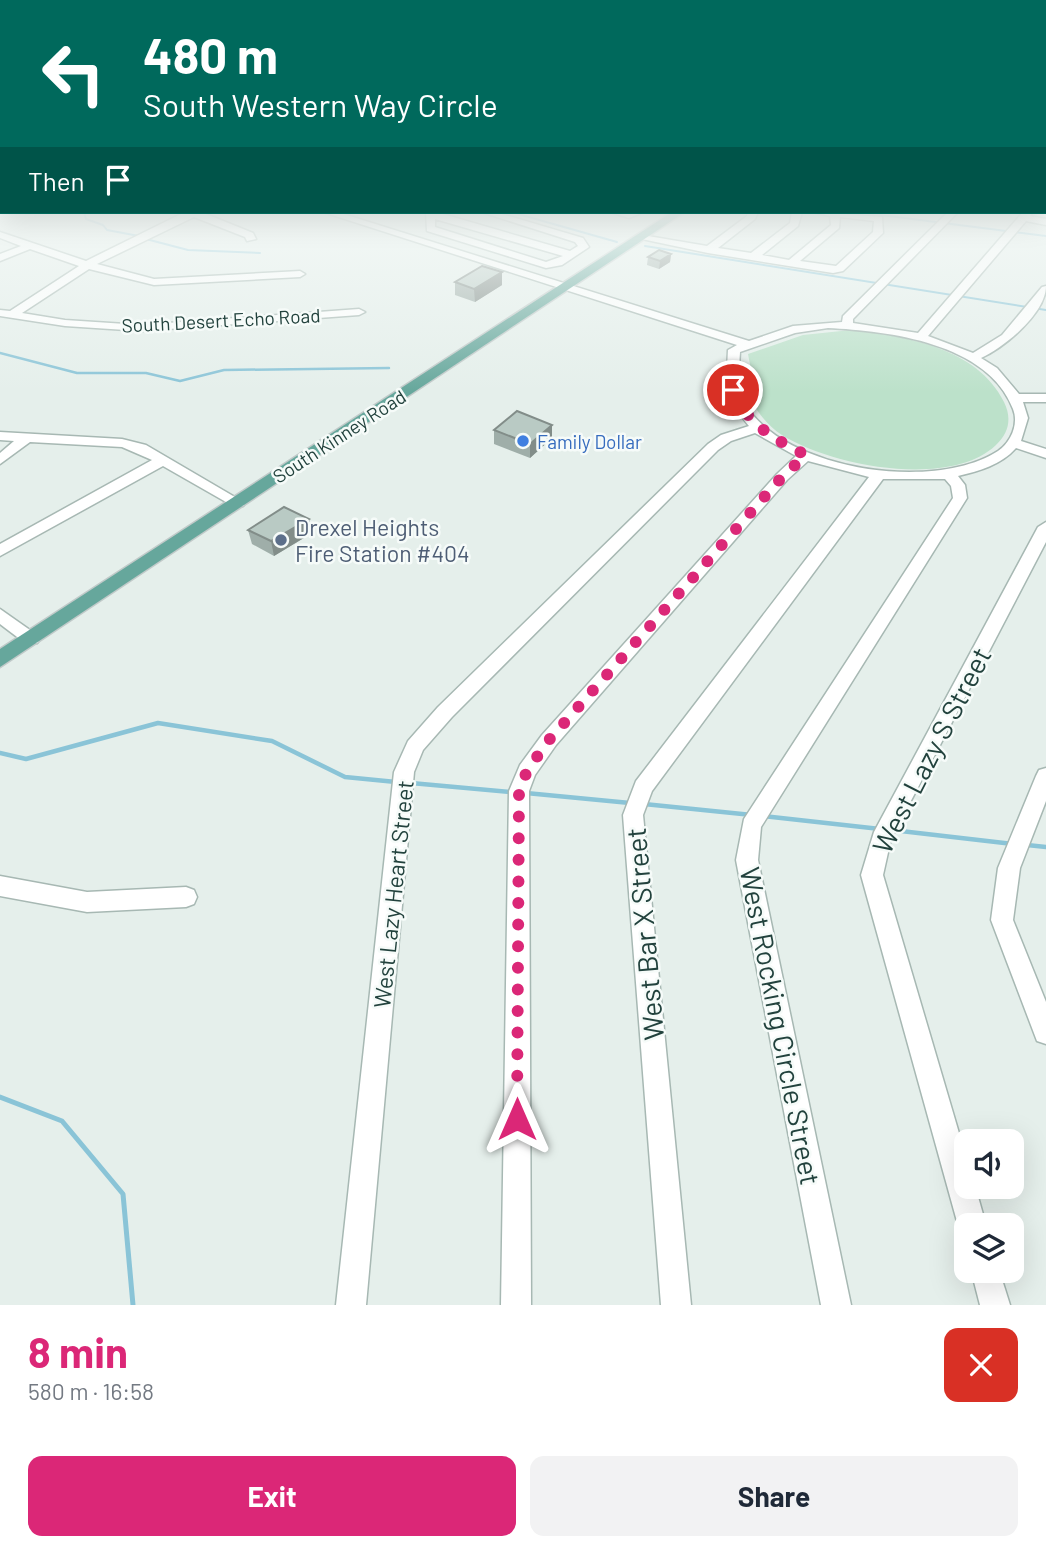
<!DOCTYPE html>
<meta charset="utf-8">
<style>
body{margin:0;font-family:Barlow,sans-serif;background:#f2f2f3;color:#1f2937;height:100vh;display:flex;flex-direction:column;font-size:26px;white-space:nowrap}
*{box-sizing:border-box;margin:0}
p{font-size:23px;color:#747a83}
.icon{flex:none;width:38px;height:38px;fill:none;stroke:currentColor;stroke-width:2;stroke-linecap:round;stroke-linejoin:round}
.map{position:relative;height:1305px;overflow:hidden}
.side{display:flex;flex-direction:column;background:#fff;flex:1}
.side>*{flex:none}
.top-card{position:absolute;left:0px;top:0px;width:1046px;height:214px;box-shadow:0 7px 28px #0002;background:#00695c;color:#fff;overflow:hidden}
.tools{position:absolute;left:954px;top:1129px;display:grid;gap:14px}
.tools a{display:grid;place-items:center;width:70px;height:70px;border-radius:14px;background:#fff;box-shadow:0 7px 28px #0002;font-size:35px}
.pin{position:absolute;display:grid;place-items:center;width:60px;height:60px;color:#fff;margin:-30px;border:4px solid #fff;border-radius:50%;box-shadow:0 2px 7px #0007}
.me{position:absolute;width:77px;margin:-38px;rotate:0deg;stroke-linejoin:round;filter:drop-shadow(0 0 5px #0008)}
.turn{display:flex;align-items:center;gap:24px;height:147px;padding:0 28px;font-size:32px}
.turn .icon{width:91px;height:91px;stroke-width:2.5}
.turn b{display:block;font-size:49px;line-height:60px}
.then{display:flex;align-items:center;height:66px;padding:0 28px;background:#0003;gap:14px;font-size:26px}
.round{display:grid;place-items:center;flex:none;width:74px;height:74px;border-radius:14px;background:#f2f2f3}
.headline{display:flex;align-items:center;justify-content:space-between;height:119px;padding:0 28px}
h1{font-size:42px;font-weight:700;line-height:52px;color:#db2777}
.action{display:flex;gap:14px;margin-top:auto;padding:14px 28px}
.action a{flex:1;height:80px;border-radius:14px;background:#db2777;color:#fff;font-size:28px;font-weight:700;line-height:80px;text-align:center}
.action a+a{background:#f2f2f3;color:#1f2937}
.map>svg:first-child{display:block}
.green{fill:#bce1ca}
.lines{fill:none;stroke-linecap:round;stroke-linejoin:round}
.stream-far3{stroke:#8ac4d7;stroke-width:2}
.stream-far2{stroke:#8ac4d7;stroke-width:2.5}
.stream-far1{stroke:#8ac4d7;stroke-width:4.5}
.stream{stroke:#8ac4d7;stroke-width:5}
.minor-casing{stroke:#a7b8b3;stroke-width:3}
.major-casing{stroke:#c1cac9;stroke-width:3}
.minor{fill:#fff;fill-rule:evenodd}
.major{fill:#66a79c;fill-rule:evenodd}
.wall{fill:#9faea9}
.shaded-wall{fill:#828d89}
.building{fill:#b9cac4;stroke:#828d89;stroke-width:2}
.route{stroke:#db2777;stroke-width:12;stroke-dasharray:0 21.6}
.shop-dot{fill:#3f7fe0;stroke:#f6fbf9;stroke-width:2.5}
.service-dot{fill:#5c6f8a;stroke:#f6fbf9;stroke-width:2.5}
.labels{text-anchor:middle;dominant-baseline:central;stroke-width:5;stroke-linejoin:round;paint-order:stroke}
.far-street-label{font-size:19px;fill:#22423d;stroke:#f6fbf9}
.far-shop-label{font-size:19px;fill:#366cbe;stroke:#f6fbf9;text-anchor:start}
.service-label{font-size:23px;fill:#4e5e75;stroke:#f6fbf9;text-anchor:start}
.street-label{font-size:23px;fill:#22423d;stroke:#f6fbf9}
.near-street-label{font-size:28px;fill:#22423d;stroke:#f6fbf9}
</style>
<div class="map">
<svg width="1046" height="1305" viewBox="0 0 1046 1305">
<rect width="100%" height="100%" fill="#e5efeb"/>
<!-- green -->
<path class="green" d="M 851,330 C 905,336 978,348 1004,402 C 1012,418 1009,433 996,445 C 950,489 831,466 782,435 C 766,425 754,408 746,390 L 753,380 L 748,354 L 803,335 Z"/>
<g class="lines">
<!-- stream-far3 -->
<g class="stream-far3">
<path d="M 84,212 L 86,219 L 103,225 L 107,230 L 139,236"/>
<path d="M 511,212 L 617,242"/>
<path d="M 857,212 L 1046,236"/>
<path d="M 146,239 L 188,250 L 260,253"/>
<path d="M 645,246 L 1046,310"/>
</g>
<!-- stream-far2 -->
<path class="stream-far2" d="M 0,353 L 77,373 L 146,373 L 180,381 L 224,370 L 389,368"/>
<!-- stream-far1 -->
<g class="stream-far1">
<path d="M 0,753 L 26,759 L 158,723 L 272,741 L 345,777 L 396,782"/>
<path d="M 411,783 L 511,792"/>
<path d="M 526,793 L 630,803"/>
<path d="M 644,804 L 752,815"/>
<path d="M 763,816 L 880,829"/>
<path d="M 892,830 L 1013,844"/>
<path d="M 1027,845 L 1046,847"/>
</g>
<!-- stream -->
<path class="stream" d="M 0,1097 L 62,1121 L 123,1194 L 133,1305"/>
<defs>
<g id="minor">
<path d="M 185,212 L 201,212 L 253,233 L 256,239 L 247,241 L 245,237 L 194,217 L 97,264 L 154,279 L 300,271 L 305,274 L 300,277 L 154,285 L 89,269 L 22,313 L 65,320 L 141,325 L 359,309 L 365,312 L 359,315 L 141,331 L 65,326 L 0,316 L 0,310 L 10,311 L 79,266 L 30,249 L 0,261 L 0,254 L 21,246 L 0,238 L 0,232 L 86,261 Z"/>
<path d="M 323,212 L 337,212 L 749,341 L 793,326 L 842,322 L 843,316 L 948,212 L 958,212 L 853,319 L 853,323 L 918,333 L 1023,212 L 1033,212 L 1030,216 L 1046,219 L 1046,225 L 1026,221 L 928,336 L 973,353 L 1002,335 L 1042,287 L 1046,286 C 1046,313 1005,347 981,358 L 997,368 L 1019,394 L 1046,394 L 1046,402 L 1023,402 L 1028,418 L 1021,441 L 1046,449 L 1046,458 L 1016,448 C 1001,465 979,471 958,476 L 965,485 L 967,498 L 761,827 L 758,860 L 851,1305 L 821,1305 L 736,860 L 744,819 L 953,498 L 951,486 L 945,479 L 883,479 L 652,791 L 643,815 L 691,1305 L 661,1305 L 623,815 L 636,781 L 869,477 L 808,461 L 787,480 L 556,745 L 535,775 L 529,791 L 531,1305 L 501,1305 L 509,791 L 520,765 L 542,735 L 777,474 L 796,456 L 755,433 L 731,441 L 718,450 L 452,717 L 423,750 L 414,772 L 366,1305 L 336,1305 L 394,772 L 408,741 L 438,707 L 708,444 L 721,435 L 749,426 C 726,399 726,385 728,350 L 737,345 ZM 828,328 C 889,331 988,343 1013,409 C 1019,424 1011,442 998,451 C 935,492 785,471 745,404 C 736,389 739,369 740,352 L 795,333 Z"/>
<path d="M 426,212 L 436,212 L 570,251 L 578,246 L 575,242 L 481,212 L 495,212 L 583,238 L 589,247 L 562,265 L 546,268 L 427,231 ZM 435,219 L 563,256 L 546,262 L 435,227 Z"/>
<path d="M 610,212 L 644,212 L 629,218 Z"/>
<path d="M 748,212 L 758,212 L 755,219 L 718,248 L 751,253 L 790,223 L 792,212 L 802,212 L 798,226 L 762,255 L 789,260 L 831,225 L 830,216 L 812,212 L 882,217 L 883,233 L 843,271 L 833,273 L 708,253 L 637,238 L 642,235 L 707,246 L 747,216 ZM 840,217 L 874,221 L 873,232 L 836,266 L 800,261 L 839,228 Z"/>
<path d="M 0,432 L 122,439 L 146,445 L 245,503 L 243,506 L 233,506 L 163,466 L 0,556 L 0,544 L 152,460 L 122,447 L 30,442 L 0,464 L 0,453 L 14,441 L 0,440 Z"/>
<path d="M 1046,522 L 1046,542 L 891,839 L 883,875 L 966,1157 L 966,1186 L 975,1186 L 986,1225 L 966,1225 L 966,1236 L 962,1235 L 958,1225 L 861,875 L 874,832 L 1038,527 Z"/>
<path d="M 0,609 L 37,635 L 40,639 L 37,643 L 25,643 L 0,624 Z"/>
<path d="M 1046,768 L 1046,801 L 1020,868 L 1013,920 L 1046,1002 L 1046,1044 L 1037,1041 L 991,920 L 998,868 L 1036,776 L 1039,770 Z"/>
<path d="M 0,876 L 87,892 L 186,887 L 194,890 L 197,897 L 194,904 L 186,907 L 87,912 L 0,896 Z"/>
<path d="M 971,1270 L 999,1270 L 1010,1305 L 980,1305 Z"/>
</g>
<path id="major" d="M 672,212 L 685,212 L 0,667 L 0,649 Z"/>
</defs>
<!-- minor casing -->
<use href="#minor" class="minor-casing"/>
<!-- major casing -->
<use href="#major" class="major-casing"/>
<!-- minor -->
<use href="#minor" class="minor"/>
<!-- major -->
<use href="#major" class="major"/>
</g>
<!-- wall -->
<g class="wall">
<path d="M 671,254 L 670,262 L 659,269 L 647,265 L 648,257 Z"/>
<path d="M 502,272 L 502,285 L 475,302 L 455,295 L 455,282 Z"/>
<path d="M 494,430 L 552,438 L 530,458 L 494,444 Z"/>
<path d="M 248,530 L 312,533 L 274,556 L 252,544 Z"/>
</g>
<!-- shaded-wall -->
<g class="shaded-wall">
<path d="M 671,254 L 670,262 L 659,269 L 660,261 Z"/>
<path d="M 502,272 L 502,285 L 475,302 L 474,289 Z"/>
<path d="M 552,425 L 552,438 L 530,458 L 530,444 Z"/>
<path d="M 309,519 L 312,533 L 274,556 L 271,541 Z"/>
</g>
<!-- building -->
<g class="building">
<path d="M 659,250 L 671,254 L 660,261 L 648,257 Z"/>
<path d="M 482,266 L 502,272 L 474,289 L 455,282 Z"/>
<path d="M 517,411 L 552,425 L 530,444 L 494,430 Z"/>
<path d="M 284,507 L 309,519 L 271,541 L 248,530 Z"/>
</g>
<!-- sky -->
<linearGradient id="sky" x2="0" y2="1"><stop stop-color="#82bae1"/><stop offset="0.53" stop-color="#f3f8f6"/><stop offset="1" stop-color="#f3f8f6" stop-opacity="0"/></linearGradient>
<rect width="1046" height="392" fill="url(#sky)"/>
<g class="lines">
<!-- route -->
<path class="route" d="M 517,1119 L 519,791 L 527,771 L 549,740 L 782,477 L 806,455 C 774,439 747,424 733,390"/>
</g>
<!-- markers -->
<circle class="shop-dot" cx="523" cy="441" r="7"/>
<circle class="service-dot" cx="281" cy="540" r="7"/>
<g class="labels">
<!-- far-street labels -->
<g class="far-street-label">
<text transform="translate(221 320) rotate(-3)">South Desert Echo Road</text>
<text transform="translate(339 436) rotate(-33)">South Kinney Road</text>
</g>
<!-- far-shop labels -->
<g class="far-shop-label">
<text x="537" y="441">Family Dollar</text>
</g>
<!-- service labels -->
<g class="service-label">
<text x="295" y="527">Drexel Heights<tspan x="295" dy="26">Fire Station #404</tspan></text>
</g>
<!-- street labels -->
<g class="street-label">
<text transform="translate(393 894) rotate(-84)">West Lazy Heart Street</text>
</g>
<!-- near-street labels -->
<g class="near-street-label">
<text transform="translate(931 750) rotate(-63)">West Lazy S Street</text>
<text transform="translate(644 934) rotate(-95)">West Bar X Street</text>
<text transform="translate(781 1026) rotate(79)">West Rocking Circle Street</text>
</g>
</g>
</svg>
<div class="tools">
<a><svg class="icon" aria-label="sound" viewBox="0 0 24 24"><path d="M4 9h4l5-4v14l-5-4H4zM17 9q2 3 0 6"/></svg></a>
<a><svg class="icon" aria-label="layers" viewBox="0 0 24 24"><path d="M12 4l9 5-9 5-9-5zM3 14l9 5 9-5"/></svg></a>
</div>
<div class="pin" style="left:733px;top:390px;background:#d93025"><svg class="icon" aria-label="arrive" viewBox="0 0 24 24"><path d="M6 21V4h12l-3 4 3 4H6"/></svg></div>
<svg class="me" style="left:517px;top:1119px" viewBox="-20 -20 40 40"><path d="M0-17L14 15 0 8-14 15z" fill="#db2777" stroke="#fff" stroke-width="4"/></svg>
<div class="top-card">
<div class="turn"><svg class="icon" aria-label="left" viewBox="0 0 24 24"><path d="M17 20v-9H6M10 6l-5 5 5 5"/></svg><div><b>480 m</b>South Western Way Circle</div></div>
<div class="then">Then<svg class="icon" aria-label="arrive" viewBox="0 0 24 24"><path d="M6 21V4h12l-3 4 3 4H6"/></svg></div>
</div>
</div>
<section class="side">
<div class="headline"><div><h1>8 min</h1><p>580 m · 16:58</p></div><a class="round" style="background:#d93025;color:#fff"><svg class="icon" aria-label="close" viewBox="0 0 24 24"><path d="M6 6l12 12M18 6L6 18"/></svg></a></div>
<div class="action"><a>Exit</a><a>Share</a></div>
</section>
